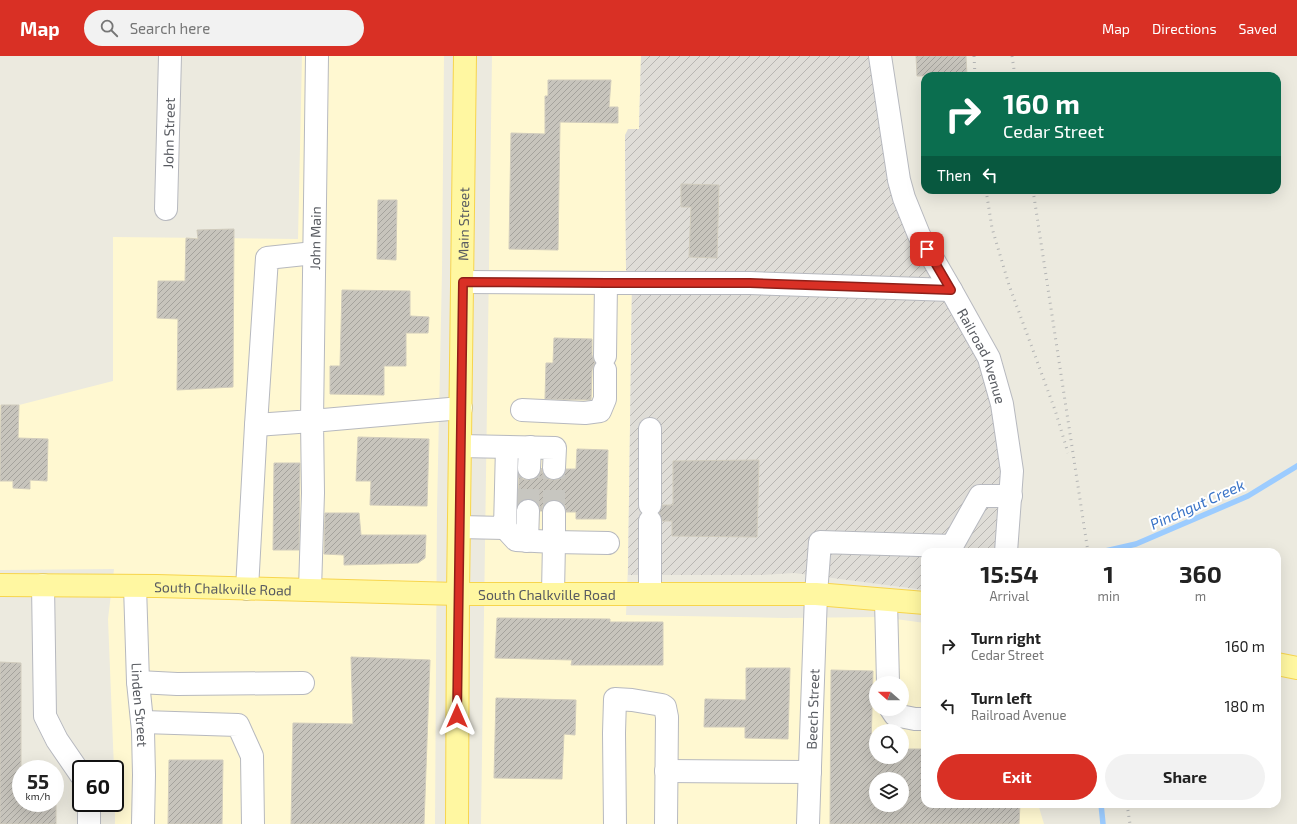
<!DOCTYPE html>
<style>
body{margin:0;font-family:"Exo 2",sans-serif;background:#f2f2f2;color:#222;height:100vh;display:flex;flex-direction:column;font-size:15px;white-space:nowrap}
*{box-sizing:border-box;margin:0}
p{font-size:13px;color:#767676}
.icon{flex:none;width:22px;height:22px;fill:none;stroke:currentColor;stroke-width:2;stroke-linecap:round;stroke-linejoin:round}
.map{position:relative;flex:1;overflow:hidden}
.drawer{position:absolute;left:921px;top:492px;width:360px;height:260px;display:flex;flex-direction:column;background:#fff;border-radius:12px;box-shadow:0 4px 16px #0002}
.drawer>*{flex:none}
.hud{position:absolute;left:921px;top:16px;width:360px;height:122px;border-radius:12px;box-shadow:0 4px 16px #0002;background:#0b6e4f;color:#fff;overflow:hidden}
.needle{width:26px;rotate:291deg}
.controls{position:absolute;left:869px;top:620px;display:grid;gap:8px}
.controls a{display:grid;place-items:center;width:40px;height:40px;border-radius:50%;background:#fff;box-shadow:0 4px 16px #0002;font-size:20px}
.speed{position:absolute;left:12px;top:704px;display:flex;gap:8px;font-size:20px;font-weight:700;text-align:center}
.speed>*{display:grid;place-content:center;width:52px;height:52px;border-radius:50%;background:#fff;box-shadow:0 4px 16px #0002;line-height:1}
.speed small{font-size:10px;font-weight:400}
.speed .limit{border:2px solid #111;border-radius:6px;background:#fff;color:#111}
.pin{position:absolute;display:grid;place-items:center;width:34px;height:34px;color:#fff;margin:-17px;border-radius:8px;box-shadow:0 2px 6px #0006}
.me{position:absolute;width:44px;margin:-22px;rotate:0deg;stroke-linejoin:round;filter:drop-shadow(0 0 3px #0008)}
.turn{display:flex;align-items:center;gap:14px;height:84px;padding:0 16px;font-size:18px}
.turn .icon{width:52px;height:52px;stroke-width:2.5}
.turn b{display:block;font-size:28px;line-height:34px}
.then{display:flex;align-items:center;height:38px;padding:0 16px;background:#0003;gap:8px;font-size:15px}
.eta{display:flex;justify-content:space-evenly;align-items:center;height:68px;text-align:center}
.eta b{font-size:24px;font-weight:700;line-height:28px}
.button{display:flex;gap:8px;margin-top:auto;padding:8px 16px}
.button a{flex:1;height:46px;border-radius:24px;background:#d93025;color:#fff;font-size:16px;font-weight:700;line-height:46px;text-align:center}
.button a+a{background:#f2f2f2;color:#222}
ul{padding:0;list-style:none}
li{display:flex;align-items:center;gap:12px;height:60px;padding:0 16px}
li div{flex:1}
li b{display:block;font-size:15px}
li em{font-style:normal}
header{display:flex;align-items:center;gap:24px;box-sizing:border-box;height:56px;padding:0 20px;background:#d93025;color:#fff}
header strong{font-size:19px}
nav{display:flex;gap:22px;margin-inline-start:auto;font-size:14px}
.search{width:280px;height:36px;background:#f2f2f2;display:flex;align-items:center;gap:10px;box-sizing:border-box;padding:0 14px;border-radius:22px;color:#767676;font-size:15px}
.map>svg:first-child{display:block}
.commercial{fill:#fff8d1;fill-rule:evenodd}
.industrial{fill:url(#industrial-furrows)}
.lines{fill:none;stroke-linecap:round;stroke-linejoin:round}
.stream{stroke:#9cccff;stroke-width:5.5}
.building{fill:url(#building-hatch);stroke:#d1ccbd;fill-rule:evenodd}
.minor-tunnel{stroke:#c7c6c0;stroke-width:22;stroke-dasharray:22 11;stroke-linecap:butt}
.minor-casing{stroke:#b7b9bf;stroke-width:24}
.major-casing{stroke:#f7d54d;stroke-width:24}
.minor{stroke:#fff;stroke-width:22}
.major{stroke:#fff7a1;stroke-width:22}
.rail{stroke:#b3b4b4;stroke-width:3;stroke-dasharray:1 5;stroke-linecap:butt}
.route-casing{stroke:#8d1f18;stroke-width:10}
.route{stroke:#d93025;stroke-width:7}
.labels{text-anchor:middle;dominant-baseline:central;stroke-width:4;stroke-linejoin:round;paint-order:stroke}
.street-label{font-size:14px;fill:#585b61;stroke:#fff}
.water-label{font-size:15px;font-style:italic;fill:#3a74c7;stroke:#fff}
</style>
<header>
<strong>Map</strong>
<div class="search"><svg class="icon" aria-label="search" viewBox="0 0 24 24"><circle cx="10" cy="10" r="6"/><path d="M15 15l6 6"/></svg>Search here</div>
<nav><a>Map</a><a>Directions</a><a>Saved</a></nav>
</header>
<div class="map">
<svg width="1297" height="768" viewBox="0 0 1297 768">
<defs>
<pattern id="industrial-furrows" width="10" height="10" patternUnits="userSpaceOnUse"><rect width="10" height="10" fill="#dfddd7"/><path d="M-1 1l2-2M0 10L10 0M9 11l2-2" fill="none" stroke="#b8b6b2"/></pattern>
<pattern id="building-hatch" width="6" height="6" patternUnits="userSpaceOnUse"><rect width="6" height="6" fill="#c7c4bc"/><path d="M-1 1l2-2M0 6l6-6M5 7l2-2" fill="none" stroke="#a4a29c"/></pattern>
</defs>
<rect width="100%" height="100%" fill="#eceadf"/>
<!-- commercial -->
<g class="commercial">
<path d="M 302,0 L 444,0 L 442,216 L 437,454 L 435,768 L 115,768 L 115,713 L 114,713 L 108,563 L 114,513 L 0,514 L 0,349 L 19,349 L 113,325 L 113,181 L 298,183 Z"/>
<path d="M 492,0 L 641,0 L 639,73 L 625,79 L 626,214 L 632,227 L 628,509 L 626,559 L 784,562 L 881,561 L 925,567 L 925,748 L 1038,748 L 1044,768 L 481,768 ZM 876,627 L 902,627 L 902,653 L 876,653 ZM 876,675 L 902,675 L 902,701 L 876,701 ZM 876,723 L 902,723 L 902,749 L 876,749 Z"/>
</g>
<!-- industrial -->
<path class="industrial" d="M 641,0 L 880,0 L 899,124 L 1002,348 L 1006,496 L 925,496 L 925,534 L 794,517 L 761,519 L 628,519 L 632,227 L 626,214 L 625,79 L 628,73 L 639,73 Z"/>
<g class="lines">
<!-- stream -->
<g class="stream">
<path d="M 1101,496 L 1136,488 L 1248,440 L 1297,410"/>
<path d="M 1101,748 L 1103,768"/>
</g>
</g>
<!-- building -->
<g class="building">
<path d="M 916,0 L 966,0 L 967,20 L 917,20 Z"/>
<path d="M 548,24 L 611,24 L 609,51 L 618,51 L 618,67 L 560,66 L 558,194 L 509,193 L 511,77 L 545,78 L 545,40 L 548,40 Z"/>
<path d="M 681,128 L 719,129 L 717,202 L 689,201 L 691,151 L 681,151 Z"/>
<path d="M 378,144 L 397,144 L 396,204 L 377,203 Z"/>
<path d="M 234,173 L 233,331 L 177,334 L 178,263 L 157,262 L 158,225 L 185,225 L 186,182 L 198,183 L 197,174 Z"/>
<path d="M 342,234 L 410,235 L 410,260 L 429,261 L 428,277 L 406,277 L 406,310 L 384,310 L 384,339 L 330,338 L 330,310 L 340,310 Z"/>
<path d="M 554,282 L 592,283 L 592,299 L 595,307 L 592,314 L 591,344 L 545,343 L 546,307 L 553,307 Z"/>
<path d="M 1,349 L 19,349 L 18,382 L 48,383 L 47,425 L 30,424 L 30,433 L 13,432 L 13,425 L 0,425 Z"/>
<path d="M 358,381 L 429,383 L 427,450 L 370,449 L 371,425 L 356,425 Z"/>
<path d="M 577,393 L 608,394 L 606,463 L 576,463 L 576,456 L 566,456 L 565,449 L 560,445 L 554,444 L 547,445 L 543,449 L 542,455 L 540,455 L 539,449 L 534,444 L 528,443 L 522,444 L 518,448 L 519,419 L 523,423 L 528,424 L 534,423 L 539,419 L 542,412 L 543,418 L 548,423 L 554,424 L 559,423 L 564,419 L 566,413 L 576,413 Z"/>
<path d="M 759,404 L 757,481 L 672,480 L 672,465 L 662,465 L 659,457 L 662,449 L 673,449 L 673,405 Z"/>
<path d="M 274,407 L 300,407 L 299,494 L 273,494 Z"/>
<path d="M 325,457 L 359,457 L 361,479 L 426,479 L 425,502 L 418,507 L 344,509 L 344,499 L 324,498 Z"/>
<path d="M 497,562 L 610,563 L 610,566 L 663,566 L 663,609 L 571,609 L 572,604 L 495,602 Z"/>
<path d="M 351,601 L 430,604 L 424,768 L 291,768 L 293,667 L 353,668 Z"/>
<path d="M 0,606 L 21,607 L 21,747 L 56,747 L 56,768 L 0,768 Z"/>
<path d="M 746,612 L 790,612 L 788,683 L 745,682 L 745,671 L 704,671 L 705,643 L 746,644 Z"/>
<path d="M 831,614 L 873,615 L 871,692 L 876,692 L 876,701 L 902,701 L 902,693 L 925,693 L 925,748 L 1020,748 L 1019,768 L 830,768 ZM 876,723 L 902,723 L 902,749 L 876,749 Z"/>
<path d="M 496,642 L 576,644 L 575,679 L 564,678 L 562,723 L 494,722 Z"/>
<path d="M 169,704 L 223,704 L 222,768 L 168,768 Z"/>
</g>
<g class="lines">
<!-- minor-tunnel -->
<g class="minor-tunnel">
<path d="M 528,455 L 529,412"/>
<path d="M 554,456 L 554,412"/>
</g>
<defs>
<g id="minor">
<path id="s1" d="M 880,0 L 899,124 L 904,142 L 919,179 L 951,234 L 989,302 L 1002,348 L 1012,415 L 1006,496"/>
<path id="s2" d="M 166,153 L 170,0"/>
<path d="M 463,226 L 606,227 L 750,227 L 951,234"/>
<path d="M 605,300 L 606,227"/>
<path d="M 522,354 L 585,357 L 600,355 L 605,343 L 605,314"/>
<path id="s3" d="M 256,369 L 312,365 L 317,0"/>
<path d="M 650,373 L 650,449"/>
<path d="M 460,390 L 555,392 L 554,412"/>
<path d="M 529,412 L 530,391"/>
<path d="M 554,456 L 554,486 L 608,487"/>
<path d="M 459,471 L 505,472 L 507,391"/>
<path d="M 505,472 L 516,484 L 554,486 L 553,537"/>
<path d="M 527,485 L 528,455"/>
<path d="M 43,529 L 45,660 L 57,684 L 81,719"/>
<path id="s4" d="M 135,530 L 138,626 L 143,675 L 144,719 L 143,768"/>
<path d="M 247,533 L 256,369 L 267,202 L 314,197"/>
<path d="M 310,534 L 313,437 L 312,365 L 461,352"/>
<path d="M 650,537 L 650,465"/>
<path d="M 886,544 L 888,627"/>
<path d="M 138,626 L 177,628 L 303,627"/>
<path d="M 891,653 L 895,659 L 915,663 L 925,663"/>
<path d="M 143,666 L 238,669 L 252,700 L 253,768"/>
<path d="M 666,715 L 810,716"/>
<path d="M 89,768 L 89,747"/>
<path d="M 615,768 L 614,677 L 615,643 L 632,644 L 662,649 L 665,651 L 667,661 L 666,768"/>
<path id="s5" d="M 808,768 L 816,538 L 820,486 L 952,490 L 980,440 L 1011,440"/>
</g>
<g id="major">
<path id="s6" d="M 0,529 L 157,530 L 458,538 L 816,538 L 925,547"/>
<path d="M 1277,608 L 1297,612"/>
<path id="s7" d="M 457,768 L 458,538 L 465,0"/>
</g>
</defs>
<!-- minor casing -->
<use href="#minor" class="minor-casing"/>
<!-- major casing -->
<use href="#major" class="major-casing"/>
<!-- minor -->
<use href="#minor" class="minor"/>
<!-- major -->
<use href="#major" class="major"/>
<!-- rail -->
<g class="rail">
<path d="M 974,0 L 975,20"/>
<path d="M 1012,0 L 1015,20"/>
<path d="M 986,134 L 992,172 L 1009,229 L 1055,354 L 1068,397"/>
<path d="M 1033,134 L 1088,496"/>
<path d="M 1127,748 L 1130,768"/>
</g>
</g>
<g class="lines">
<defs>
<path id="route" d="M 457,660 L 463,226 L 606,227 L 750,227 L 951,234 L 927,193"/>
</defs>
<!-- route casing -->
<use href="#route" class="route-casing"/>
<!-- route -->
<use href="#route" class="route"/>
</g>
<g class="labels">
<!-- street labels -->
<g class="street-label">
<text stroke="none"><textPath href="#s2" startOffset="76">John Street</textPath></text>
<text stroke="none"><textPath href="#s7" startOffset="600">Main Street</textPath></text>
<text stroke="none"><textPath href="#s3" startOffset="239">John Main</textPath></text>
<text stroke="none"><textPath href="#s1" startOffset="321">Railroad Avenue</textPath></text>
<text stroke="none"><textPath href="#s6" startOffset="223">South Chalkville Road</textPath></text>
<text stroke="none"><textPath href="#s6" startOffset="547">South Chalkville Road</textPath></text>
<text stroke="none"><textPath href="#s4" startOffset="119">Linden Street</textPath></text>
<text stroke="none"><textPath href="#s5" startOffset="115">Beech Street</textPath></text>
</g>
<!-- water labels -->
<g class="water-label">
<text transform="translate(1197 448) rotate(-24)">Pinchgut Creek</text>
</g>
</g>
</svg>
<div class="controls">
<a><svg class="needle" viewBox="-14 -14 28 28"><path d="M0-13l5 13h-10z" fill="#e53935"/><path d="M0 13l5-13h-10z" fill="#767676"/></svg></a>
<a><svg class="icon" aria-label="search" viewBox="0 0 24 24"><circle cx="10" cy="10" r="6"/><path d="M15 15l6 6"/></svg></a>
<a><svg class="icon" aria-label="layers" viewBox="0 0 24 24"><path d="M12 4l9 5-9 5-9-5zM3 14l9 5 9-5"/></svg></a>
</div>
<div class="speed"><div>55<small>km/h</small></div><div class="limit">60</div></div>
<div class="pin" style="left:927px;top:193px;background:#d93025"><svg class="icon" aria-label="arrive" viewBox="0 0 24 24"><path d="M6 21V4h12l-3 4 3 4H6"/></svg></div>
<svg class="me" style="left:457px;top:660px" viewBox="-20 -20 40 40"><path d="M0-17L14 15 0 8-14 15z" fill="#d93025" stroke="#fff" stroke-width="4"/></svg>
<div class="hud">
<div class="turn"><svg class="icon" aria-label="right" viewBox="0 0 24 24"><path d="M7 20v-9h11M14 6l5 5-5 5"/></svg><div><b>160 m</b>Cedar Street</div></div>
<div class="then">Then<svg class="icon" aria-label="left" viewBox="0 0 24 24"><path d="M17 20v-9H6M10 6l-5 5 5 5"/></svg></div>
</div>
<section class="drawer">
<div class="eta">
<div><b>15:54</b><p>Arrival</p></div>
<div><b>1</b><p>min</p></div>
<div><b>360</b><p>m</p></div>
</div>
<ul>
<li><svg class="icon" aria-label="right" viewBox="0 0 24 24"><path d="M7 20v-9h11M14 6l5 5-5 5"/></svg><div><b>Turn right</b><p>Cedar Street</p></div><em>160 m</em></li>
<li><svg class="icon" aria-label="left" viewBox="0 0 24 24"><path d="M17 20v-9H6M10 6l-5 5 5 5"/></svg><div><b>Turn left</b><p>Railroad Avenue</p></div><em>180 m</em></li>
</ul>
<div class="button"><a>Exit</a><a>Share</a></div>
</section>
</div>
